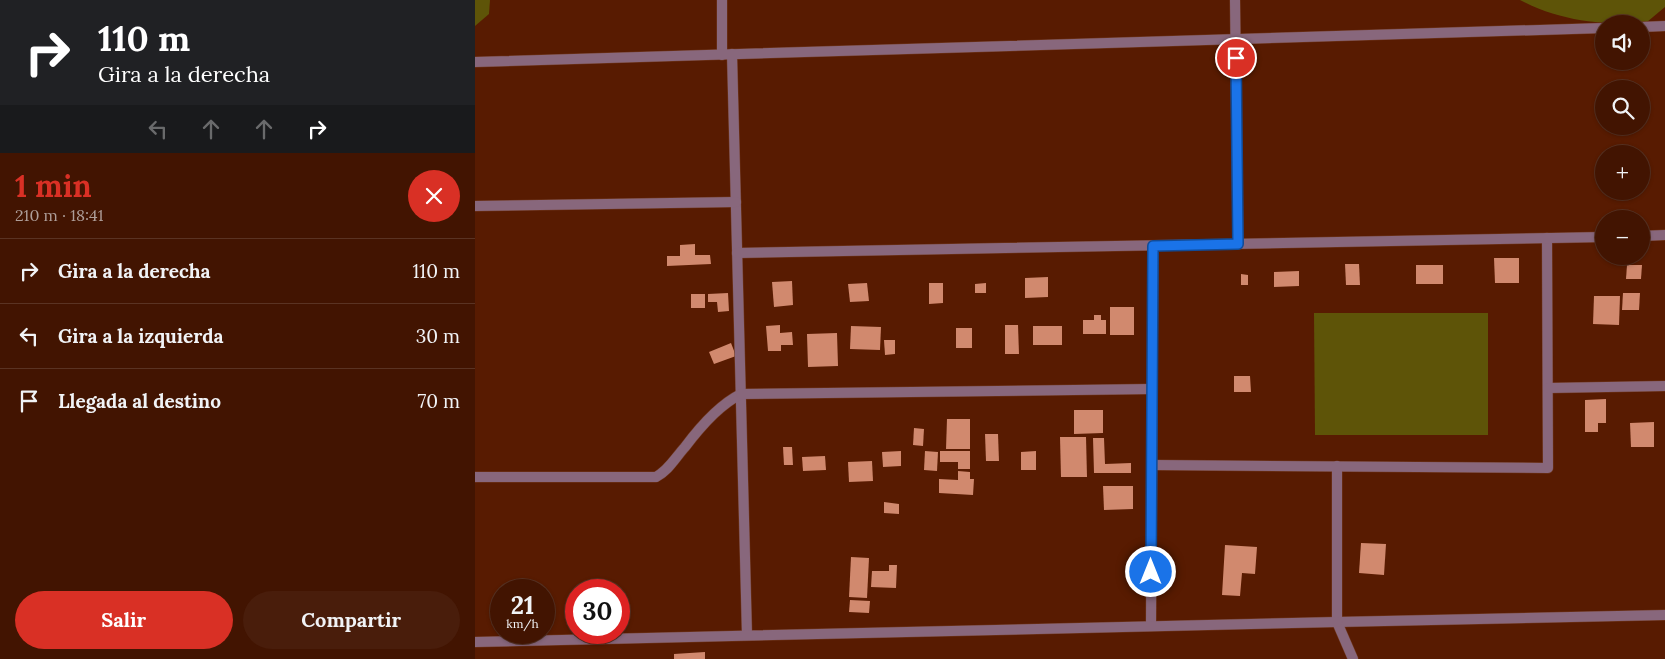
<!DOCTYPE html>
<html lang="es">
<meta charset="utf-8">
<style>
body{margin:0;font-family:Lora,serif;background:#491d0b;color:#f1f3f6;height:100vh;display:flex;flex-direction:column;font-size:19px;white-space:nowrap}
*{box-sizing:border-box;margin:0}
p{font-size:16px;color:#ae9e99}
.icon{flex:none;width:28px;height:28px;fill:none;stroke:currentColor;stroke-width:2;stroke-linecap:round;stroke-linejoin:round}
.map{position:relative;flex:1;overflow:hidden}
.sheet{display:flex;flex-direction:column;background:#421401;width:475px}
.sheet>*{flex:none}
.top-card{background:#202124;color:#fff;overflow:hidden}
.buttons{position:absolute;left:1120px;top:15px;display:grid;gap:10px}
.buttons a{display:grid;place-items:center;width:55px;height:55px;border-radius:50%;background:#421401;box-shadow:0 1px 4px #0004,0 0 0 1px #5a3323;font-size:25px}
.speed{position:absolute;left:15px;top:579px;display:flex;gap:10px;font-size:25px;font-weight:700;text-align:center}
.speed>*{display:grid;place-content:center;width:65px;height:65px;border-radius:50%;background:#421401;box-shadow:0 1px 4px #0004,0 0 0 1px #5a3323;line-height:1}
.speed small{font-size:12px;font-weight:400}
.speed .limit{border:8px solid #d22;background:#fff;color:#111}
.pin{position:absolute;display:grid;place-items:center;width:42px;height:42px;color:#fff;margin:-21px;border:2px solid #fff;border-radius:50%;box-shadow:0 1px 5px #0007}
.me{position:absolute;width:55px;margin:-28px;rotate:0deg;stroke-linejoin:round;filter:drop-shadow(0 0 4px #0008)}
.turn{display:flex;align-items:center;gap:18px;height:105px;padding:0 15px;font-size:22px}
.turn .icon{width:65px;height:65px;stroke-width:2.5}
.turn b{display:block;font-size:35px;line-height:42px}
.lanes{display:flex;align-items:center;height:48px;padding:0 15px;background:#0003;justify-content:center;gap:25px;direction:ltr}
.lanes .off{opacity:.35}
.round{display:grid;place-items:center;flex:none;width:52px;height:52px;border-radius:26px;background:#491d0b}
.headline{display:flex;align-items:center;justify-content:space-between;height:85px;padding:0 15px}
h1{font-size:30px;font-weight:700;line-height:38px;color:#d93025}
.cta{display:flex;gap:10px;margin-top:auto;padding:10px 15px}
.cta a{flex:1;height:58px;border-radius:30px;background:#d93025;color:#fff;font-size:20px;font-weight:700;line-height:58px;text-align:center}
.cta a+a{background:#491d0b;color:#f1f3f6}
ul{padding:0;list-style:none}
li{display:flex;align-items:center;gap:15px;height:65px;padding:0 15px;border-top:1px solid #5a3323}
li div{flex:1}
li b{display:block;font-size:19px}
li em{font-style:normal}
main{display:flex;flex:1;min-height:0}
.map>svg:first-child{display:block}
.green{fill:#5e5408}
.building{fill:#d1896e}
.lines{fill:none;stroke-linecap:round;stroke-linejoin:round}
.service-casing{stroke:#723b24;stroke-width:11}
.minor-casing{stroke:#723b24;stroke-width:11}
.service{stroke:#88677c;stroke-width:10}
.minor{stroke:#88677c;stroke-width:10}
.route-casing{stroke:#114b97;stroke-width:12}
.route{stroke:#1a73e8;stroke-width:9}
</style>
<main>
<section class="sheet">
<div class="top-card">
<div class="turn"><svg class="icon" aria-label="right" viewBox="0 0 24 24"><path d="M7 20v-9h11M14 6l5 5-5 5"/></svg><div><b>110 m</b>Gira a la derecha</div></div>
<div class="lanes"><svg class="icon off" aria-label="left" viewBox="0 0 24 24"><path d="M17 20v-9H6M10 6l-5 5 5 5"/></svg><svg class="icon off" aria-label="ahead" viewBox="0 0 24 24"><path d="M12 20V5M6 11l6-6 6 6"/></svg><svg class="icon off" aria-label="ahead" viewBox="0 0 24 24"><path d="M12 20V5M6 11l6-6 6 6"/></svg><svg class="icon" aria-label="right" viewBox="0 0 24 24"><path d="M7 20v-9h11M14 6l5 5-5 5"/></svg></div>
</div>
<div class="headline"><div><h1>1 min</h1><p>210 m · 18:41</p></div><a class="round" style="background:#d93025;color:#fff"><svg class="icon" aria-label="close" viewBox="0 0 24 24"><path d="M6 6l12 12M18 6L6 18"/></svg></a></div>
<ul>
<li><svg class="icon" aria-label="right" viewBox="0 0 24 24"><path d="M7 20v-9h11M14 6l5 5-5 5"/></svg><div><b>Gira a la derecha</b></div><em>110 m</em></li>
<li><svg class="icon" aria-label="left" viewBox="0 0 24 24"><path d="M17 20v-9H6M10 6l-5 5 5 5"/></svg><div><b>Gira a la izquierda</b></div><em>30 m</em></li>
<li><svg class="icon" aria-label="arrive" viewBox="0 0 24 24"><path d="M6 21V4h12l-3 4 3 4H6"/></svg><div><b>Llegada al destino</b></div><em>70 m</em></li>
</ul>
<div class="cta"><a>Salir</a><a>Compartir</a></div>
</section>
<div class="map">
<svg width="1190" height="659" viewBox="0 0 1190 659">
<rect width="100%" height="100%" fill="#581b01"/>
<!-- green -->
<g class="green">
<path d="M 0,0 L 15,0 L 14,14 L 0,26 Z"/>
<path d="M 1045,0 L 1190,0 L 1190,7 L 1166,27 L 1166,24 C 1122,24 1085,21 1045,0 Z"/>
<path d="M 839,313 L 1013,313 L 1013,435 L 840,435 Z"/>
</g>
<!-- building -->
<g class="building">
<path d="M 220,244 L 220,255 L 235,255 L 236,264 L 192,266 L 192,256 L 205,256 L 205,245 Z"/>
<path d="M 1019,258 L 1044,258 L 1044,283 L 1020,283 Z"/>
<path d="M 870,264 L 884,264 L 885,285 L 871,285 Z"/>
<rect x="941" y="265" width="27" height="19"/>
<path d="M 1152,265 L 1167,265 L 1166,279 L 1151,279 Z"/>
<path d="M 824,271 L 824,286 L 799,287 L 799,272 Z"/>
<path d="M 766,274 L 773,275 L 773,285 L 766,285 Z"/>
<path d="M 573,277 L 573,297 L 550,298 L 550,278 Z"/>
<path d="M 317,281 L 318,305 L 299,307 L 297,282 Z"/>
<path d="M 392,283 L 394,301 L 375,302 L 373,284 Z"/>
<path d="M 454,283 L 468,283 L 468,303 L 454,304 Z"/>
<path d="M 511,283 L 511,293 L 500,293 L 500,284 Z"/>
<path d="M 253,293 L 254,311 L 243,312 L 242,302 L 233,302 L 233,294 Z"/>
<path d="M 1148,293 L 1165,293 L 1164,310 L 1147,310 Z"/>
<rect x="216" y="294" width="14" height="14"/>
<path d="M 1119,296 L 1145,296 L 1144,325 L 1118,324 Z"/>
<rect x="635" y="307" width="24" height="28"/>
<path d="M 619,315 L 626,315 L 626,320 L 631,320 L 631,334 L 608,334 L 608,320 L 619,320 Z"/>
<path d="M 305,325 L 305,333 L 317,332 L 318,345 L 306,345 L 306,351 L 293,351 L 291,326 Z"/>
<path d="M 530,325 L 543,325 L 544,354 L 530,354 Z"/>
<path d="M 376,326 L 406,327 L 405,350 L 375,349 Z"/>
<rect x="558" y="326" width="29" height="19"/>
<rect x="481" y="328" width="16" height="20"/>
<path d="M 362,333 L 363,366 L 333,367 L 332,334 Z"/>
<path d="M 409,340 L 420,340 L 420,354 L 410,355 Z"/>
<path d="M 256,343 L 261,356 L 239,364 L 234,352 Z"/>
<path d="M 759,376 L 775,376 L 776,392 L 759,392 Z"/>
<path d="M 1131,399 L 1131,423 L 1123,423 L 1123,432 L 1110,432 L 1110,400 Z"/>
<path d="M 599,410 L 628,410 L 628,433 L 599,434 Z"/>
<path d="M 472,419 L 495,419 L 495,449 L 471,449 Z"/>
<path d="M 1179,422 L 1179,447 L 1156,447 L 1155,423 Z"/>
<path d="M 439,428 L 449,429 L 448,446 L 438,445 Z"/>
<path d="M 510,434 L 523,434 L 524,461 L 511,461 Z"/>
<path d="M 585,437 L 611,437 L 612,477 L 586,477 Z"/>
<path d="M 618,438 L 629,438 L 630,464 L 656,463 L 656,473 L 619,473 Z"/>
<path d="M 308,447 L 317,447 L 318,465 L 309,465 Z"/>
<path d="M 426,451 L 426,466 L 408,467 L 407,452 Z"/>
<path d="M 450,451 L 463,452 L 462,471 L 449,470 Z"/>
<path d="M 465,451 L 495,451 L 495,469 L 483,469 L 483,462 L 465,462 Z"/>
<path d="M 561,451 L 561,470 L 546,470 L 546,452 Z"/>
<path d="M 350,456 L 351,470 L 328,471 L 327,457 Z"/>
<path d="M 397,461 L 398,481 L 374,482 L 373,462 Z"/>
<path d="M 483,471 L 495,472 L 495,479 L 499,479 L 498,495 L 464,493 L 464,479 L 483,480 Z"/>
<path d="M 628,486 L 658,486 L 658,509 L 629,510 Z"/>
<path d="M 409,502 L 424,504 L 424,514 L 409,513 Z"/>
<path d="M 886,543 L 911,544 L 909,575 L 884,573 Z"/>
<path d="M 750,545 L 782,547 L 780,574 L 767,573 L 765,596 L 747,595 Z"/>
<path d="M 376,557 L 394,558 L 392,598 L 374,597 Z"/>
<path d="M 414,565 L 422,565 L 421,588 L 396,587 L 397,571 L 414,571 Z"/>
<path d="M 375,600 L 395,601 L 394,613 L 374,612 Z"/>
<path d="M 230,652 L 230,659 L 199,659 L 199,654 Z"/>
</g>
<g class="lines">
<defs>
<g id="service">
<path d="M 247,0 L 247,55"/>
<path d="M 1166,27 L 1190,26"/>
<path d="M 257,54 L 272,635"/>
<path d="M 0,62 L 1129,28"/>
<path d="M 0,206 L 261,202"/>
<path d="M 677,465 L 1073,468 L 1072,238"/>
<path d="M 0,477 L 181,477 C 194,470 200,458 210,447 C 225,427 244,405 266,394"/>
<path d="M 862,622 L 1190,615"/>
</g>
<g id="minor">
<path d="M 760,0 L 763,244"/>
<path d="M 1166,236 L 1190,235"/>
<path d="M 262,253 L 1129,237"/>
<path d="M 1073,388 L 1190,386"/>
<path d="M 266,394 L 677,389"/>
<path d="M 862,466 L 862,622 L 878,659"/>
<path d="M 676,626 L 678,246"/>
<path d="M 0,642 L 862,622"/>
</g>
</defs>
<!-- service casing -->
<use href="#service" class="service-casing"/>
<!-- minor casing -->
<use href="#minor" class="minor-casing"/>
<!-- service -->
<use href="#service" class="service"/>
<!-- minor -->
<use href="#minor" class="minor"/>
</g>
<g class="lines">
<defs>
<path id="route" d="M 676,572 L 678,246 L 763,244 L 761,58"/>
</defs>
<!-- route casing -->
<use href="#route" class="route-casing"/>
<!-- route -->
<use href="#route" class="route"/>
</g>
</svg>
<div class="buttons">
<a><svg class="icon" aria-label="sound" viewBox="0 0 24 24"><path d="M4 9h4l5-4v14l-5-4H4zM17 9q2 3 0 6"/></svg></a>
<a><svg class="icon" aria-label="search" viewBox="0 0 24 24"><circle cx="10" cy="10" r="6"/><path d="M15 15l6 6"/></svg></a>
<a>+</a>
<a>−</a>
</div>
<div class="speed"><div>21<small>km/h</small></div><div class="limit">30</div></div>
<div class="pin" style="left:761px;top:58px;background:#d93025"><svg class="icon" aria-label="arrive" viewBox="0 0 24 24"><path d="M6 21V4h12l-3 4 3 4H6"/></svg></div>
<svg class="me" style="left:676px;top:572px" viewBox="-20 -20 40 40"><circle r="17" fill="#1a73e8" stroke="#fff" stroke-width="3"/><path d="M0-11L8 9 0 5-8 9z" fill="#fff"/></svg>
</div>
</main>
